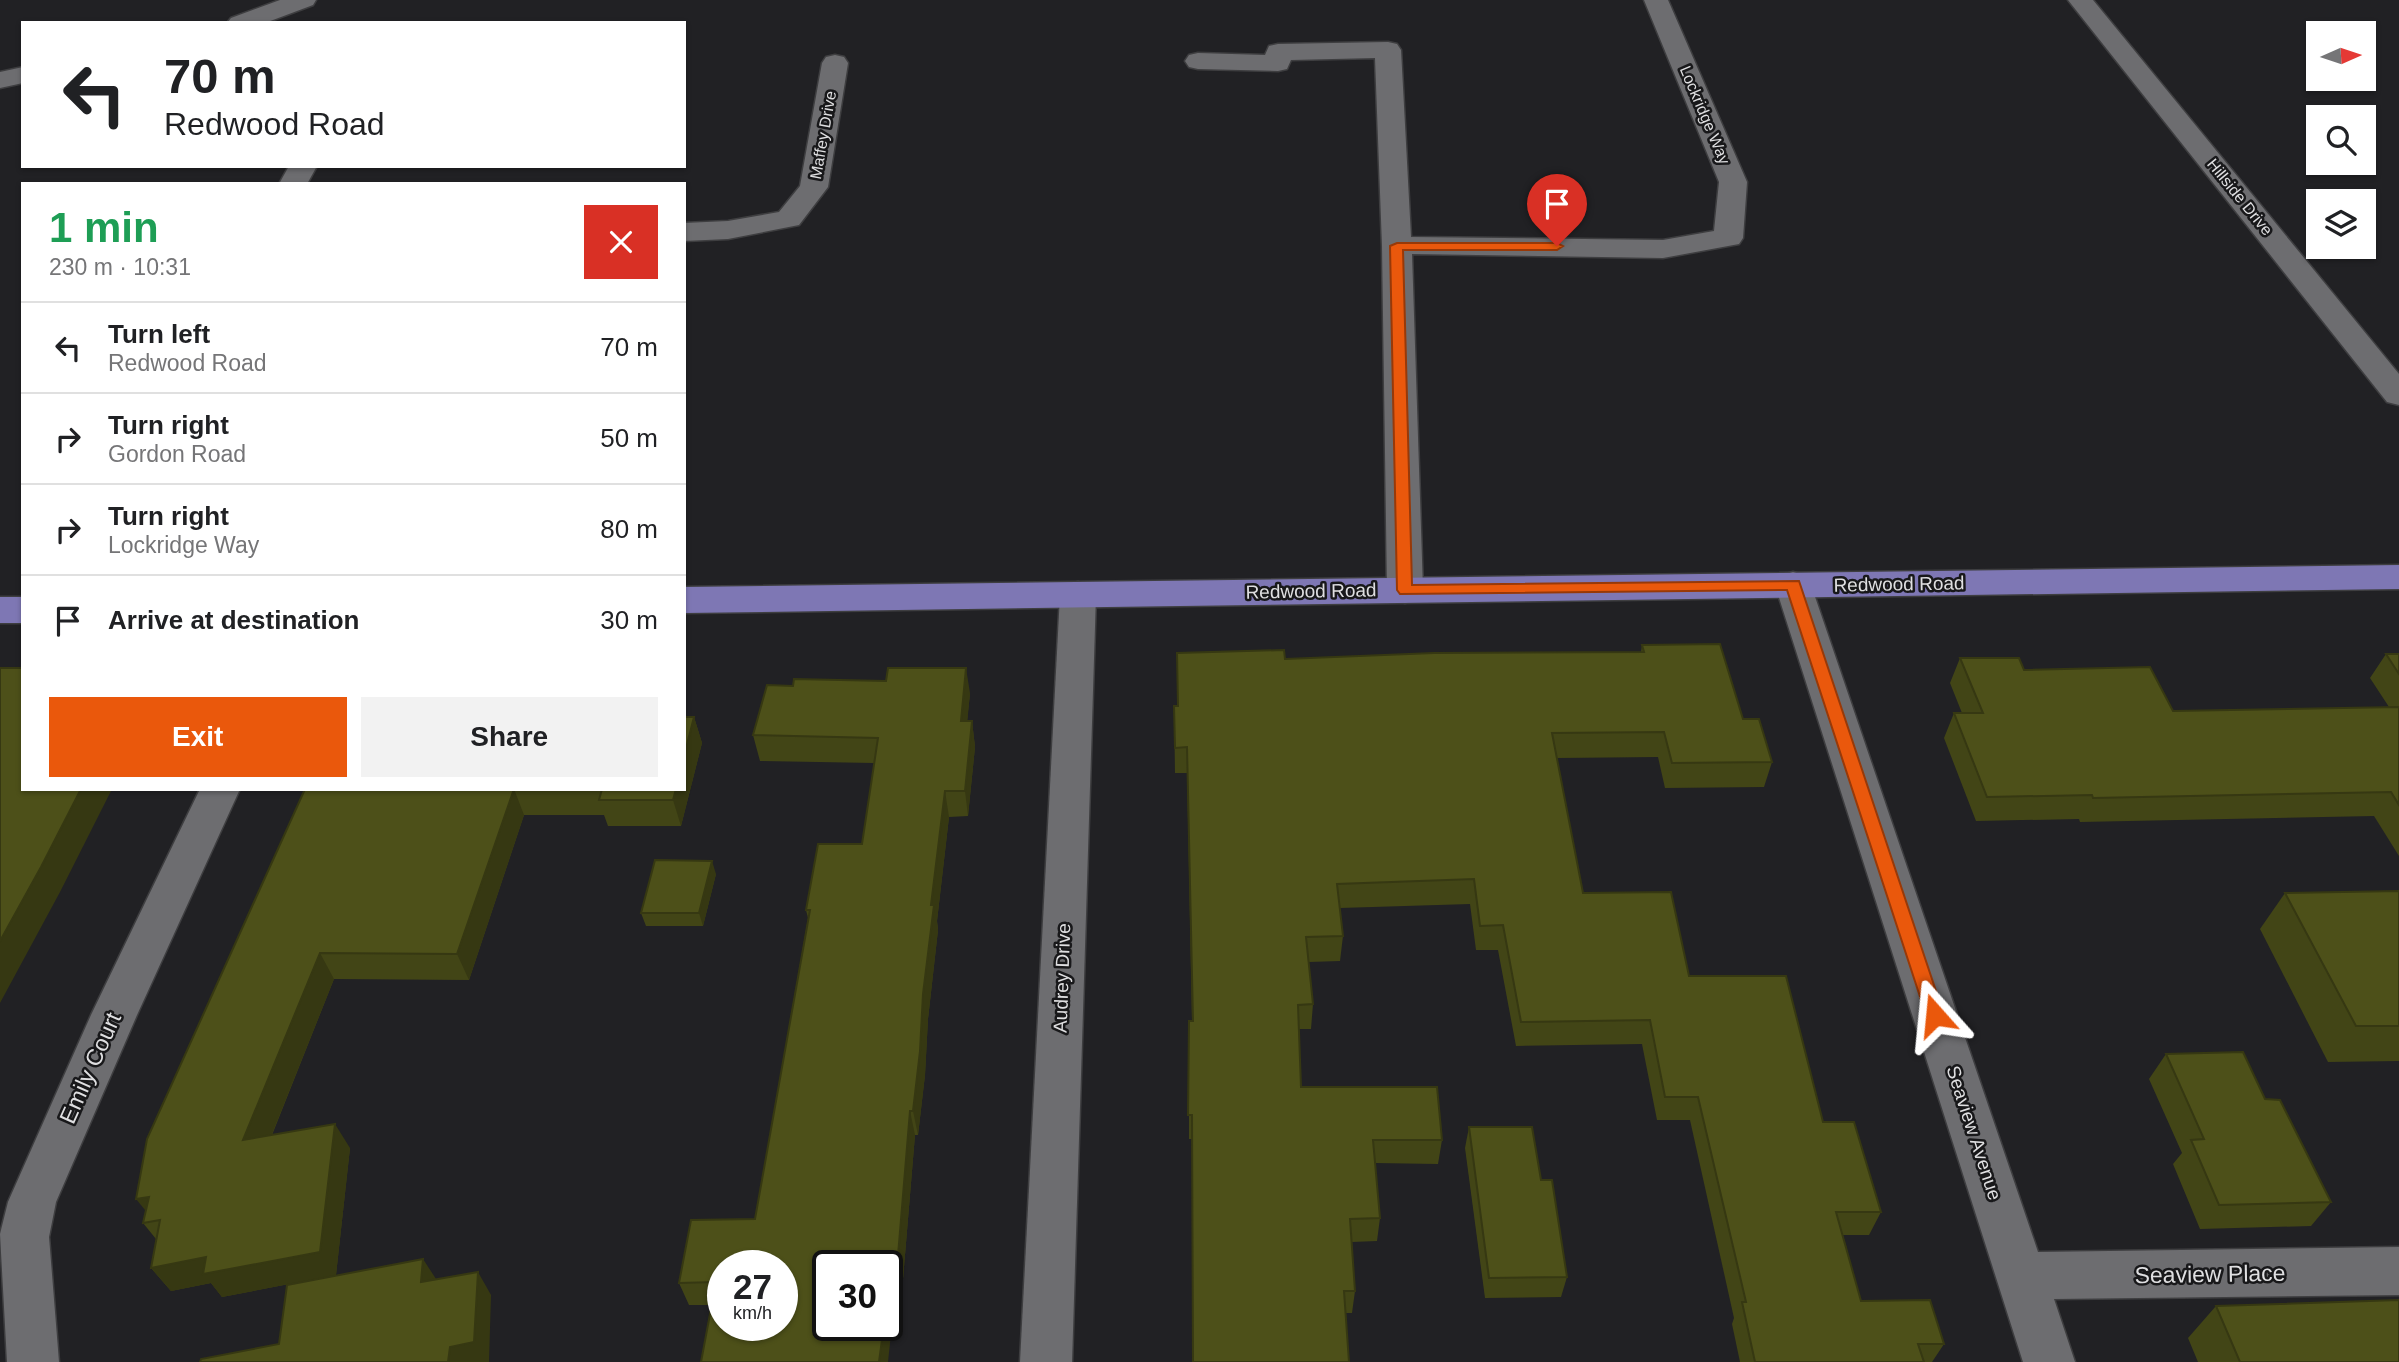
<!DOCTYPE html>
<meta charset="utf-8">
<style>
body{margin:0;font-family:Helvetica,sans-serif;background:#f2f2f2;color:#202124;height:100vh;display:flex;flex-direction:column;font-size:26px;white-space:nowrap}
*{box-sizing:border-box;margin:0}
p{font-size:23px;color:#757577}
.icon{flex:none;width:38px;height:38px;fill:none;stroke:currentColor;stroke-width:2;stroke-linecap:round;stroke-linejoin:round}
.map{position:relative;flex:1;overflow:hidden}
.side{position:absolute;left:21px;top:182px;width:665px;height:609px;display:flex;flex-direction:column;background:#fff;border-radius:0px;box-shadow:0 2px 5px #0004}
.side>*{flex:none}
.banner{position:absolute;left:21px;top:21px;width:665px;height:147px;border-radius:0px;box-shadow:0 2px 5px #0004;background:#fff;color:#202124;overflow:hidden}
.needle{width:46px;rotate:87deg}
.fabs{position:absolute;left:2306px;top:21px;display:grid;gap:14px}
.fabs a{display:grid;place-items:center;width:70px;height:70px;border-radius:0px;background:#fff;box-shadow:0 2px 5px #0004;font-size:35px}
.speed{position:absolute;left:707px;top:1250px;display:flex;gap:14px;font-size:35px;font-weight:700;text-align:center}
.speed>*{display:grid;place-content:center;width:91px;height:91px;border-radius:50%;background:#fff;box-shadow:0 2px 5px #0004;line-height:1}
.speed small{font-size:18px;font-weight:400}
.speed .limit{border:4px solid #111;border-radius:10px;background:#fff;color:#111}
.pin{position:absolute;display:grid;place-items:center;width:60px;height:60px;color:#fff;margin:-72px -30px;border-radius:50% 50% 50% 0;rotate:-45deg;box-shadow:0 0 7px #0007}
.pin .icon{rotate:45deg}
.me{position:absolute;width:77px;margin:-38px;rotate:342deg;stroke-linejoin:round;filter:drop-shadow(0 0 5px #0008)}
.turn{display:flex;align-items:center;gap:24px;height:147px;padding:0 28px;font-size:32px}
.turn .icon{width:91px;height:91px;stroke-width:2.5}
.turn b{display:block;font-size:49px;line-height:60px}
.round{display:grid;place-items:center;flex:none;width:74px;height:74px;border-radius:0px;background:#f2f2f2}
.summary{display:flex;align-items:center;justify-content:space-between;height:119px;padding:0 28px}
h1{font-size:42px;font-weight:700;line-height:52px;color:#1e9e55}
.button{display:flex;gap:14px;margin-top:auto;padding:14px 28px}
.button a{flex:1;height:80px;border-radius:0px;background:#ea580c;color:#fff;font-size:28px;font-weight:700;line-height:80px;text-align:center}
.button a+a{background:#f2f2f2;color:#202124}
ul{padding:0;list-style:none}
li{display:flex;align-items:center;gap:21px;height:91px;padding:0 28px;border-top:2px solid #e0e0e0}
li div{flex:1}
li b{display:block;font-size:26px}
li em{font-style:normal}
.map>svg:first-child{display:block}
.lines{fill:none;stroke-linecap:round;stroke-linejoin:round}
.minor-casing{stroke:#3e3e40;stroke-width:3}
.major-casing{stroke:#3e3e40;stroke-width:3}
.minor{fill:#6d6d70;fill-rule:evenodd}
.major{fill:#7e77b4;fill-rule:evenodd}
.wall{fill:#424516}
.shaded-wall{fill:#363812}
.building{fill:#4d5019;stroke:#363812;stroke-width:2;fill-rule:evenodd}
.route{fill:#ea580c;stroke:#983908;stroke-width:2}
.labels{text-anchor:middle;dominant-baseline:central;stroke-width:5;stroke-linejoin:round;paint-order:stroke}
.far-street-label{font-size:16px;fill:#dfdfe1;stroke:#18181a}
.street-label{font-size:19px;fill:#dfdfe1;stroke:#18181a}
.near-street-label{font-size:23px;fill:#dfdfe1;stroke:#18181a}
</style>
<div class="map">
<svg width="2399" height="1362" viewBox="0 0 2399 1362">
<rect width="100%" height="100%" fill="#212124"/>
<g class="lines">
<defs>
<g id="minor">
<path d="M 280,0 L 316,0 L 313,5 L 265,23 L 227,23 L 231,18 Z"/>
<path d="M 1644,0 L 1668,0 L 1747,182 L 1743,238 L 1739,244 L 1663,258 L 1412,254 L 1423,590 L 1418,599 L 1405,603 L 1392,599 L 1387,590 L 1382,246 L 1375,58 L 1291,60 L 1287,69 L 1278,71 L 1198,69 L 1189,67 L 1185,61 L 1189,55 L 1198,53 L 1265,55 L 1269,46 L 1278,44 L 1388,42 L 1397,44 L 1401,50 L 1411,237 L 1663,240 L 1714,231 L 1719,182 Z"/>
<path d="M 2068,0 L 2093,0 L 2399,374 L 2399,405 L 2387,402 Z"/>
<path d="M 835,55 L 844,57 L 848,63 L 828,187 L 799,225 L 728,239 L 684,241 L 684,223 L 728,221 L 779,212 L 800,186 L 822,63 L 826,57 Z"/>
<path d="M 23,67 L 23,83 L 0,88 L 0,72 Z"/>
<path d="M 289,166 L 317,166 L 307,184 L 279,184 Z"/>
<path d="M 1793,572 L 1806,576 L 1811,585 L 2038,1252 L 2399,1247 L 2399,1295 L 2054,1299 L 2075,1362 L 2023,1362 L 1775,585 L 1780,576 Z"/>
<path d="M 1078,582 L 1091,586 L 1096,595 L 1072,1362 L 1020,1362 L 1060,595 L 1065,586 Z"/>
<path d="M 200,789 L 240,789 L 137,1015 L 56,1202 L 49,1237 L 59,1362 L 7,1362 L 0,1234 L 8,1202 L 91,1015 Z"/>
</g>
<g id="major">
<path d="M 2399,565 L 2399,589 L 684,613 L 684,587 Z"/>
<rect x="0" y="597" width="23" height="26"/>
</g>
</defs>
<!-- minor casing -->
<use href="#minor" class="minor-casing"/>
<!-- major casing -->
<use href="#major" class="major-casing"/>
<!-- minor -->
<use href="#minor" class="minor"/>
<!-- major -->
<use href="#major" class="major"/>
</g>
<!-- wall -->
<g class="wall">
<path d="M 1642,645 L 1743,719 L 1772,762 L 1764,787 L 1665,788 L 1658,757 L 1557,758 L 1583,893 L 1689,976 L 1823,1122 L 1881,1212 L 1869,1235 L 1843,1235 L 1861,1301 L 1944,1344 L 1932,1362 L 1740,1362 L 1732,1324 L 1734,1318 L 1690,1120 L 1657,1120 L 1642,1044 L 1516,1046 L 1498,950 L 1476,950 L 1470,904 L 1340,908 L 1343,936 L 1340,961 L 1309,962 L 1313,1004 L 1311,1029 L 1299,1029 L 1301,1087 L 1442,1140 L 1438,1164 L 1375,1163 L 1380,1218 L 1377,1241 L 1352,1242 L 1355,1291 L 1352,1313 L 1345,1313 L 1192,1139 L 1189,1139 L 1189,1021 L 1192,1021 L 1187,773 L 1175,773 L 1174,706 L 1178,706 L 1285,659 L 1641,652 Z"/>
<path d="M 2386,654 L 2399,654 L 2399,856 L 2374,816 L 2080,822 L 2079,819 L 1976,821 L 1944,738 L 1954,713 L 1962,713 L 1950,683 L 1960,658 L 2024,670 L 2173,711 L 2389,707 L 2370,678 Z"/>
<path d="M 793,686 L 970,693 L 967,721 L 972,721 L 975,747 L 968,816 L 949,817 L 937,921 L 938,930 L 928,1019 L 925,1075 L 918,1135 L 915,1135 L 900,1315 L 712,1305 L 689,1305 L 679,1283 L 755,1219 L 808,918 L 806,910 L 862,844 L 874,763 L 760,761 L 753,735 Z"/>
<path d="M 694,717 L 702,743 L 681,826 L 608,826 L 604,815 L 524,815 L 469,980 L 334,979 L 272,1135 L 350,1148 L 336,1275 L 222,1297 L 211,1283 L 171,1291 L 151,1268 L 156,1239 L 143,1223 L 305,789 Z"/>
<path d="M 716,874 L 703,926 L 646,926 L 641,913 Z"/>
<path d="M 2399,891 L 2399,1061 L 2328,1062 L 2260,929 L 2285,893 Z"/>
<path d="M 2166,1054 L 2265,1099 L 2331,1202 L 2311,1226 L 2200,1229 L 2173,1164 L 2182,1153 L 2149,1079 Z"/>
<path d="M 1469,1127 L 1541,1180 L 1567,1277 L 1561,1297 L 1485,1298 L 1465,1148 Z"/>
<path d="M 2216,1306 L 2399,1362 L 2198,1362 L 2188,1338 Z"/>
</g>
<!-- shaded-wall -->
<g class="shaded-wall">
<path d="M 966,668 L 970,693 L 965,747 L 961,721 Z"/>
<path d="M 694,717 L 702,743 L 681,826 L 673,800 L 676,789 L 684,789 L 684,756 Z"/>
<path d="M 972,721 L 975,747 L 968,816 L 965,791 Z"/>
<path d="M 81,789 L 112,789 L 60,892 L 0,1003 L 0,941 Z"/>
<path d="M 514,789 L 524,815 L 469,980 L 457,954 Z"/>
<path d="M 945,791 L 949,817 L 937,921 L 938,930 L 928,1019 L 925,1075 L 918,1135 L 913,1111 L 931,905 Z"/>
<path d="M 712,861 L 716,874 L 703,926 L 699,913 Z"/>
<path d="M 320,953 L 334,979 L 260,1164 L 243,1140 Z"/>
<path d="M 910,1111 L 915,1135 L 900,1315 L 895,1292 Z"/>
<path d="M 335,1124 L 350,1148 L 336,1275 L 222,1297 L 211,1283 L 171,1291 L 151,1268 L 206,1257 Z"/>
<path d="M 149,1197 L 154,1221 L 136,1199 Z"/>
<path d="M 423,1259 L 438,1282 L 421,1282 Z"/>
<path d="M 478,1272 L 491,1295 L 489,1362 L 448,1362 L 450,1347 Z"/>
<path d="M 888,1292 L 893,1315 L 888,1362 L 879,1362 L 884,1325 L 887,1325 Z"/>
</g>
<!-- building -->
<g class="building">
<path d="M 1720,644 L 1743,719 L 1759,719 L 1772,762 L 1672,763 L 1664,732 L 1552,733 L 1583,893 L 1671,892 L 1689,976 L 1786,976 L 1823,1122 L 1854,1122 L 1881,1212 L 1836,1212 L 1861,1301 L 1930,1300 L 1944,1344 L 1918,1344 L 1924,1362 L 1755,1362 L 1742,1302 L 1746,1302 L 1698,1097 L 1665,1097 L 1650,1020 L 1521,1022 L 1503,925 L 1480,926 L 1474,879 L 1337,884 L 1343,936 L 1306,937 L 1313,1004 L 1298,1005 L 1301,1087 L 1437,1087 L 1442,1140 L 1373,1140 L 1380,1218 L 1350,1219 L 1355,1291 L 1344,1291 L 1349,1362 L 1193,1362 L 1192,1115 L 1188,1115 L 1189,1021 L 1193,1021 L 1187,747 L 1175,748 L 1174,706 L 1178,706 L 1177,653 L 1284,650 L 1285,659 L 1434,653 L 1644,652 L 1642,645 Z"/>
<path d="M 2386,654 L 2399,654 L 2399,674 Z"/>
<path d="M 1960,658 L 2019,658 L 2024,670 L 2150,667 L 2173,711 L 2399,707 L 2399,805 L 2391,792 L 2093,798 L 2092,795 L 1987,797 L 1954,713 L 1983,713 Z"/>
<path d="M 0,668 L 23,668 L 23,789 L 81,789 L 41,867 L 0,941 Z"/>
<path d="M 888,668 L 966,668 L 961,721 L 972,721 L 965,791 L 945,791 L 931,905 L 934,905 L 923,994 L 920,1051 L 913,1111 L 910,1111 L 895,1292 L 888,1292 L 887,1295 L 887,1265 L 828,1265 L 828,1325 L 884,1325 L 879,1362 L 701,1362 L 716,1282 L 679,1283 L 691,1220 L 755,1219 L 810,910 L 806,910 L 818,844 L 862,844 L 878,738 L 753,735 L 767,685 L 793,686 L 794,679 L 886,681 ZM 723,1265 L 782,1265 L 782,1325 L 723,1325 Z"/>
<path d="M 684,717 L 694,717 L 684,756 Z"/>
<path d="M 305,789 L 514,789 L 457,954 L 320,953 L 243,1140 L 335,1124 L 320,1252 L 203,1274 L 206,1257 L 151,1268 L 160,1220 L 143,1223 L 149,1197 L 136,1199 L 147,1139 Z"/>
<path d="M 602,789 L 676,789 L 673,800 L 599,800 Z"/>
<path d="M 655,860 L 712,861 L 699,913 L 641,913 Z"/>
<path d="M 2399,891 L 2399,1026 L 2356,1026 L 2285,893 Z"/>
<path d="M 2243,1052 L 2265,1099 L 2280,1100 L 2331,1202 L 2219,1205 L 2191,1140 L 2204,1139 L 2166,1054 Z"/>
<path d="M 1469,1127 L 1532,1127 L 1541,1180 L 1552,1180 L 1567,1277 L 1489,1278 Z"/>
<path d="M 423,1259 L 421,1282 L 478,1272 L 474,1342 L 450,1347 L 448,1362 L 200,1362 L 201,1359 L 279,1344 L 287,1285 Z"/>
<path d="M 2399,1300 L 2399,1362 L 2240,1362 L 2216,1306 Z"/>
</g>
<!-- route -->
<path class="route" d="M 1397,243 L 1557,243 L 1563,246 L 1557,250 L 1403,250 L 1412,585 L 1799,581 L 1944,1015 L 1942,1021 L 1935,1023 L 1928,1021 L 1926,1015 L 1787,590 L 1400,594 L 1397,590 L 1390,246 Z"/>
<g class="labels">
<!-- far-street labels -->
<g class="far-street-label">
<text transform="translate(1705 115) rotate(67)">Lockridge Way</text>
<text transform="translate(823 135) rotate(-80)">Maffey Drive</text>
<text transform="translate(2240 197) rotate(51)">Hillside Drive</text>
</g>
<!-- street labels -->
<g class="street-label">
<text transform="translate(1899 584) rotate(-1)">Redwood Road</text>
<text transform="translate(1311 591) rotate(-1)">Redwood Road</text>
<text transform="translate(1062 978) rotate(-88)">Audrey Drive</text>
<text transform="translate(1974 1133) rotate(72)">Seaview Avenue</text>
</g>
<!-- near-street labels -->
<g class="near-street-label">
<text transform="translate(90 1068) rotate(-66)">Emily Court</text>
<text transform="translate(2210 1274) rotate(-1)">Seaview Place</text>
</g>
</g>
</svg>
<div class="fabs">
<a><svg class="needle" viewBox="-14 -14 28 28"><path d="M0-13l5 13h-10z" fill="#e53935"/><path d="M0 13l5-13h-10z" fill="#757577"/></svg></a>
<a><svg class="icon" aria-label="search" viewBox="0 0 24 24"><circle cx="10" cy="10" r="6"/><path d="M15 15l6 6"/></svg></a>
<a><svg class="icon" aria-label="layers" viewBox="0 0 24 24"><path d="M12 4l9 5-9 5-9-5zM3 14l9 5 9-5"/></svg></a>
</div>
<div class="speed"><div>27<small>km/h</small></div><div class="limit">30</div></div>
<div class="pin" style="left:1557px;top:246px;background:#d93025"><svg class="icon" aria-label="arrive" viewBox="0 0 24 24"><path d="M6 21V4h12l-3 4 3 4H6"/></svg></div>
<svg class="me" style="left:1935px;top:1015px" viewBox="-20 -20 40 40"><path d="M0-17L14 15 0 8-14 15z" fill="#ea580c" stroke="#fff" stroke-width="4"/></svg>
<div class="banner">
<div class="turn"><svg class="icon" aria-label="left" viewBox="0 0 24 24"><path d="M17 20v-9H6M10 6l-5 5 5 5"/></svg><div><b>70 m</b>Redwood Road</div></div>
</div>
<section class="side">
<div class="summary"><div><h1>1 min</h1><p>230 m · 10:31</p></div><a class="round" style="background:#d93025;color:#fff"><svg class="icon" aria-label="close" viewBox="0 0 24 24"><path d="M6 6l12 12M18 6L6 18"/></svg></a></div>
<ul>
<li><svg class="icon" aria-label="left" viewBox="0 0 24 24"><path d="M17 20v-9H6M10 6l-5 5 5 5"/></svg><div><b>Turn left</b><p>Redwood Road</p></div><em>70 m</em></li>
<li><svg class="icon" aria-label="right" viewBox="0 0 24 24"><path d="M7 20v-9h11M14 6l5 5-5 5"/></svg><div><b>Turn right</b><p>Gordon Road</p></div><em>50 m</em></li>
<li><svg class="icon" aria-label="right" viewBox="0 0 24 24"><path d="M7 20v-9h11M14 6l5 5-5 5"/></svg><div><b>Turn right</b><p>Lockridge Way</p></div><em>80 m</em></li>
<li><svg class="icon" aria-label="arrive" viewBox="0 0 24 24"><path d="M6 21V4h12l-3 4 3 4H6"/></svg><div><b>Arrive at destination</b></div><em>30 m</em></li>
</ul>
<div class="button"><a>Exit</a><a>Share</a></div>
</section>
</div>
